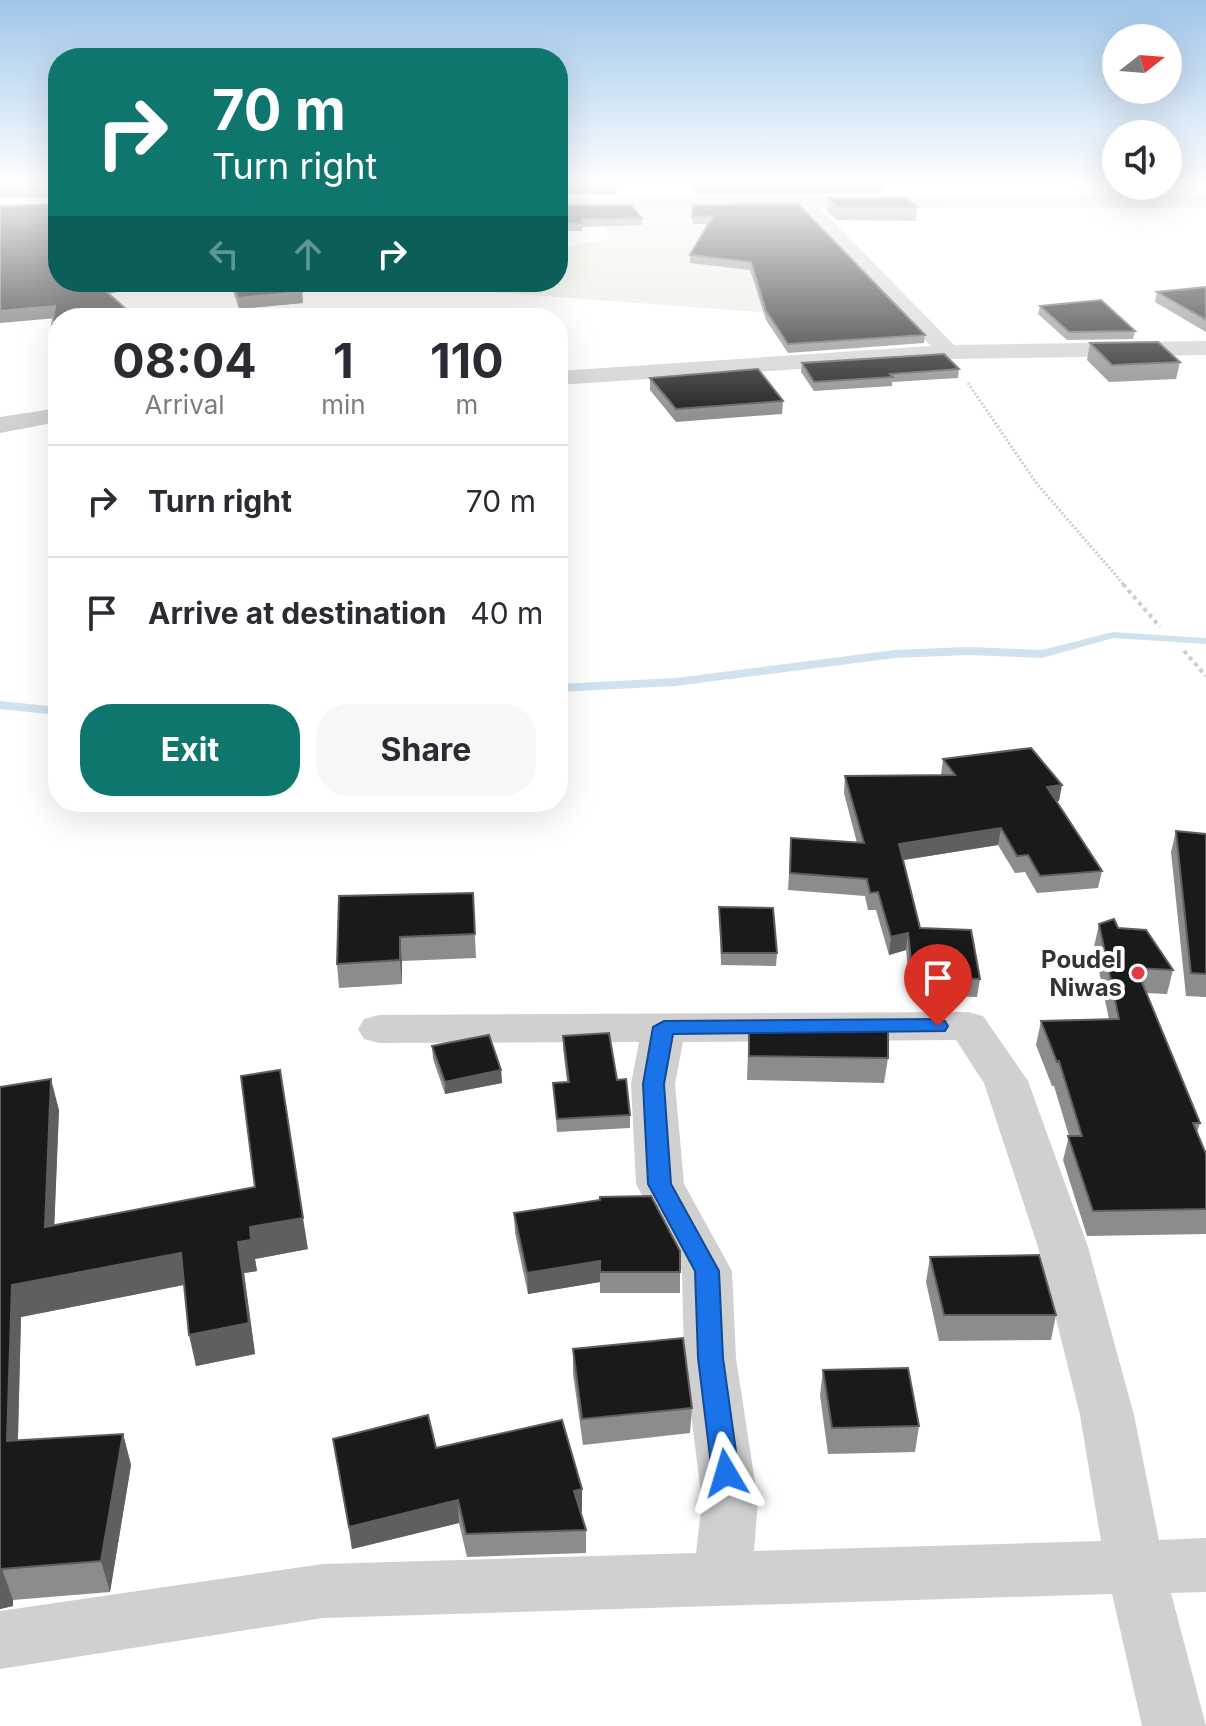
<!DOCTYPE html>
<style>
body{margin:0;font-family:Inter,sans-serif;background:#f7f7f7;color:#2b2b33;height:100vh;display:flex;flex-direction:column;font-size:30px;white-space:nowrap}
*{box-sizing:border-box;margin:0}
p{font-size:26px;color:#7c7c81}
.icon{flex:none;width:44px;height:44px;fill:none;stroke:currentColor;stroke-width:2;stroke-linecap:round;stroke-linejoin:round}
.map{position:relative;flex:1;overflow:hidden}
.details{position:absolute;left:48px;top:308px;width:520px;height:504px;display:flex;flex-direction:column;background:#fff;border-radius:32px;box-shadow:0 8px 32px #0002}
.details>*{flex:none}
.top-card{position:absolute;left:48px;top:48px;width:520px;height:244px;border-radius:32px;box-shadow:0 8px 32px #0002;background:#0f766e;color:#fff;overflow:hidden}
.needle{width:52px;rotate:73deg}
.tools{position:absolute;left:1102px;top:24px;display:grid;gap:16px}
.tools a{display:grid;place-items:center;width:80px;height:80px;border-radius:50%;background:#fff;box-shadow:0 8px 32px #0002;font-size:40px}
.pin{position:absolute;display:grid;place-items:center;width:68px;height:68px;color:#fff;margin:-82px -34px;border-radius:50% 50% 50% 0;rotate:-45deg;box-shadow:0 0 8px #0007}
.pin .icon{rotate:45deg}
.me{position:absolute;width:88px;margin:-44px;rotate:353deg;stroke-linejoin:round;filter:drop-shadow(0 0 6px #0008)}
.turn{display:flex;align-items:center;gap:28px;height:168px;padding:0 32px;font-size:36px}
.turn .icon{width:104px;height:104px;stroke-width:2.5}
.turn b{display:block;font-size:56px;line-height:68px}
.lanes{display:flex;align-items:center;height:76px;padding:0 32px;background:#0003;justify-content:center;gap:40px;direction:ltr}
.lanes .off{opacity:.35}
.eta{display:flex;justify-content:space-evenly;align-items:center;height:136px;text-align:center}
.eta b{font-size:48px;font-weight:700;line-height:56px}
.action{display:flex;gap:16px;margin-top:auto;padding:16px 32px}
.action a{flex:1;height:92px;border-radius:32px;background:#0f766e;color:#fff;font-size:32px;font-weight:700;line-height:92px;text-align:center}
.action a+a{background:#f7f7f7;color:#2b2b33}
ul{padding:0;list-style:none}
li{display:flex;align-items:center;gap:24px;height:112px;padding:0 32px;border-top:2px solid #e1e1e2}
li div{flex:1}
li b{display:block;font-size:30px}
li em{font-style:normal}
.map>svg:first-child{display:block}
.green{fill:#e6ecdf}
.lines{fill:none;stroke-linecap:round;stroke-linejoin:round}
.stream{fill:#cfe2ee;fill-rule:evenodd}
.path-far1{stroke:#cdcdcd;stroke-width:3;stroke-dasharray:2 2;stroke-linecap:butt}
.path{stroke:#cdcdcd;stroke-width:4;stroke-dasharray:4 4;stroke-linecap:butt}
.street{fill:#d0d0d0;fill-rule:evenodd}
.wall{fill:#8c8c8c}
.shaded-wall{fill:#5f5f5f}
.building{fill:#1a1a1a;stroke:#5f5f5f;stroke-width:2}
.route{fill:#1a73e8;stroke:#114b97;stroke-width:2}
.poi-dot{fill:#e63946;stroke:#fff;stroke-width:3}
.labels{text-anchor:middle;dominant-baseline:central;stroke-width:8;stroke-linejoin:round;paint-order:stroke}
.poi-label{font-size:24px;font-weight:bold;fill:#333;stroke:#fff;text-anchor:end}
</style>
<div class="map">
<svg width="1206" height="1726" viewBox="0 0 1206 1726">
<rect width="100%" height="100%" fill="#fff"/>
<!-- green -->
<path class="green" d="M 734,210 L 824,317 L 490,292 L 450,282 L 558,282 L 558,248 L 609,239 L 602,211 Z"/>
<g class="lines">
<!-- stream -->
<g class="stream">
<path d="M 1113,632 L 1206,638 L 1206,644 L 1113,638 L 1042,658 L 968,655 L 895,658 L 675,686 L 558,692 L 558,684 L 675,678 L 895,650 L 968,647 L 1042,650 Z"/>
<path d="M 0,701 L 58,707 L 58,715 L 0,709 Z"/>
</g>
<!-- path-far1 -->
<path class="path-far1" d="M 968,383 L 1037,484 L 1125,586"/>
<!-- path -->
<g class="path">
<path d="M 1123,584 L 1160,627"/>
<path d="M 1184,651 L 1206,676"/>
</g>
<!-- street -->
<g class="street">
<path d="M 1206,195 L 1206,207 L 820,208 L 954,345 L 1206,341 L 1206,355 L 948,359 L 558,385 L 558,371 L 931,346 L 799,208 L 558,210 L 558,198 Z"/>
<path d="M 58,408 L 58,422 L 0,433 L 0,417 Z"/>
<path d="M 968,1012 L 983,1016 L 1028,1081 L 1088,1247 L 1134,1415 L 1159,1540 L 1206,1538 L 1206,1592 L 1171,1593 L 1206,1726 L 1142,1726 L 1112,1594 L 323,1618 L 0,1669 L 0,1611 L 323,1564 L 696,1553 L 702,1502 L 684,1358 L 682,1271 L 636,1184 L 631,1084 L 639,1042 L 379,1043 L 364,1039 L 358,1029 L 364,1019 L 379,1015 ZM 956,1040 L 984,1083 L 1038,1247 L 1080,1415 L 1101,1541 L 754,1551 L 758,1502 L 736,1358 L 732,1271 L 684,1184 L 675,1084 L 683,1042 Z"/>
</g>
</g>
<!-- wall -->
<g class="wall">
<path d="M 0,185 L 58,185 L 58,197 L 0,198 Z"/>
<path d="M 558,185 L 616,188 L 616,195 L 558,195 Z"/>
<path d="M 694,185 L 882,186 L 881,194 L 694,194 Z"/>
<path d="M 828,198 L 917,207 L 916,221 L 836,220 L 827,211 Z"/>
<path d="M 558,205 L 642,218 L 642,225 L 582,227 L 582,231 L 558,231 Z"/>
<path d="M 693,205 L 925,335 L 924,343 L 788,353 L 766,320 L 750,270 L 690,263 L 690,255 L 709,224 L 692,224 Z"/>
<path d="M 230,282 L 298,282 L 302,292 L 303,303 L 239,309 Z"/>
<path d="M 1206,287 L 1206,332 L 1155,302 L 1157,292 Z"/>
<path d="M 1040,306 L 1135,331 L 1133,339 L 1067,340 L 1038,314 Z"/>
<path d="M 1090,343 L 1180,362 L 1176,379 L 1109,382 L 1087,360 Z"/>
<path d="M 802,363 L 959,369 L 958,378 L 892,382 L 892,386 L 814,391 L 801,372 Z"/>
<path d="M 650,378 L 783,401 L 782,414 L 676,422 L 650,390 Z"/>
<path d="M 943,759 L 1059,801 L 1056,802 L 1102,871 L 1098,888 L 1037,893 L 1025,872 L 1015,873 L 998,845 L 903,860 L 920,928 L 980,979 L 977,997 L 911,995 L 906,950 L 889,955 L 876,910 L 868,910 L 865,896 L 788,890 L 791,838 L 857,843 L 844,793 L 845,776 L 941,775 Z"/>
<path d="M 1176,831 L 1206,834 L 1206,997 L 1186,996 L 1171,852 Z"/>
<path d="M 473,893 L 476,958 L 402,961 L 402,984 L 339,988 L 337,964 Z"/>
<path d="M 719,907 L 777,953 L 776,966 L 721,965 Z"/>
<path d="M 1099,924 L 1118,928 L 1173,970 L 1167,994 L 1146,993 L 1200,1123 L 1197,1132 L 1206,1154 L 1206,1234 L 1087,1236 L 1063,1160 L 1069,1136 L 1054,1086 L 1052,1086 L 1036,1045 L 1041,1021 L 1109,1019 L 1094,947 Z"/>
<path d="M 749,1023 L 888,1058 L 884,1083 L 747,1080 Z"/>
<path d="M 563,1036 L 617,1080 L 630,1115 L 630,1128 L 557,1132 L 553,1083 L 567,1082 L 563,1048 Z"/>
<path d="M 432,1046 L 501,1070 L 502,1083 L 445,1094 L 433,1059 Z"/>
<path d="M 0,1087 L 59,1110 L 54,1225 L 308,1249 L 255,1259 L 257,1271 L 244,1273 L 255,1354 L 196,1366 L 184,1285 L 21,1317 L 18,1440 L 123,1434 L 131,1465 L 110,1592 L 13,1600 L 13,1606 L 0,1609 Z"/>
<path d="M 514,1213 L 680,1272 L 680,1293 L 600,1293 L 600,1282 L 528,1294 L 515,1233 Z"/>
<path d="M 930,1257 L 1056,1315 L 1051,1340 L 939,1341 L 926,1282 Z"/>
<path d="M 573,1349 L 692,1408 L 690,1433 L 583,1445 L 573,1374 Z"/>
<path d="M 823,1370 L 919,1426 L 915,1452 L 828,1454 L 820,1395 Z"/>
<path d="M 333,1439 L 436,1448 L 582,1512 L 581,1512 L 586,1530 L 586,1553 L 467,1557 L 459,1523 L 352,1549 Z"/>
</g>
<!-- shaded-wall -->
<g class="shaded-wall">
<path d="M 109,282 L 175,282 L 100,295 L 98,284 Z"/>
<path d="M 302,292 L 303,303 L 239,309 L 238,298 Z"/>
<path d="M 55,306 L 57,318 L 0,323 L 0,311 Z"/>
<path d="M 58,331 L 58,343 L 53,343 L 51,332 Z"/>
<path d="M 1062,785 L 1059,801 L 1044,803 L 1047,787 Z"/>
<path d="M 1001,828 L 998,845 L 897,861 L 899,844 Z"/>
<path d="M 908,933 L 906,950 L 889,955 L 891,937 Z"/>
<path d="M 400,937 L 402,961 L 402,984 L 400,960 Z"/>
<path d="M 501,1070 L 502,1083 L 445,1094 L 445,1082 Z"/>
<path d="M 51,1079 L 59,1110 L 53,1258 L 45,1227 Z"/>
<path d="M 303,1218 L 308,1249 L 255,1259 L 257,1271 L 244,1273 L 255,1354 L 196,1366 L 189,1335 L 238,1242 L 250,1227 Z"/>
<path d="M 181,1253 L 188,1284 L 21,1317 L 17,1472 L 7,1441 L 12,1285 Z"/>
<path d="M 600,1261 L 600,1282 L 528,1294 L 527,1273 Z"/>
<path d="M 123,1434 L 131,1465 L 110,1592 L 101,1561 Z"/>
<path d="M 582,1489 L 582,1512 L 574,1514 L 574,1491 Z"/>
<path d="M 458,1500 L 459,1523 L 352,1549 L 349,1527 Z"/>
<path d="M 2,1569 L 13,1600 L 13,1606 L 0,1609 L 0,1575 Z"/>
</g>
<!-- building -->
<g class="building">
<path d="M 0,185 L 58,185 L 58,189 L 56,187 L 0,188 Z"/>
<path d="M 558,185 L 613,185 L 616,188 L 558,188 Z"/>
<path d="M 694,185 L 880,185 L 882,186 L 694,187 Z"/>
<path d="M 828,198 L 905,198 L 917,207 L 837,207 Z"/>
<path d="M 58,204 L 58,282 L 109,282 L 98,284 L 136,318 L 58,318 L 58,331 L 51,332 L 55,306 L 0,311 L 0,206 Z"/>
<path d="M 798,204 L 925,335 L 788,344 L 766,311 L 751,262 L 690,255 L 713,216 L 692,217 L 693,205 Z"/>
<path d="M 558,205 L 631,205 L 642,218 L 582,219 L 582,223 L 558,223 Z"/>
<path d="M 232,282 L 298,282 L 302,292 L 238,298 Z"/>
<path d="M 1206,287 L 1206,320 L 1157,292 Z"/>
<path d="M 1101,300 L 1135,331 L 1069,332 L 1040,306 Z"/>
<path d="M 1158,342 L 1180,362 L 1112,365 L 1090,343 Z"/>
<path d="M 944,354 L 959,369 L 890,374 L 893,377 L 814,382 L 802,363 Z"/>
<path d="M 758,369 L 783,401 L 676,409 L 650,378 Z"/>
<path d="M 1031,748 L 1062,785 L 1047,787 L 1102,871 L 1040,876 L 1028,855 L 1017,856 L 1001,828 L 899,844 L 920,928 L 971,930 L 980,979 L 913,977 L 908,933 L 891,937 L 878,892 L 870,893 L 867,879 L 790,873 L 791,838 L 864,843 L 845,776 L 955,775 L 943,759 Z"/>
<path d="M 1176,831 L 1206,834 L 1206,974 L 1191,973 Z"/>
<path d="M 473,893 L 475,934 L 400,937 L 400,960 L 337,964 L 339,896 Z"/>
<path d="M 719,907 L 773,908 L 777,953 L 722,953 Z"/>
<path d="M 1114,919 L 1118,928 L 1146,930 L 1173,970 L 1136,968 L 1200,1123 L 1193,1123 L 1206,1154 L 1206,1209 L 1093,1211 L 1068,1136 L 1082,1136 L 1059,1061 L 1057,1062 L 1041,1021 L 1119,1019 L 1099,924 Z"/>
<path d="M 821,1020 L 822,1024 L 888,1027 L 888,1058 L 749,1056 L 749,1023 Z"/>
<path d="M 609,1033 L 617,1080 L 626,1079 L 630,1115 L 557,1119 L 553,1083 L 569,1082 L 563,1036 Z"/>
<path d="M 489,1035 L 501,1070 L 445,1082 L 432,1046 Z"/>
<path d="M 280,1070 L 303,1218 L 250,1227 L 251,1240 L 238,1242 L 249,1323 L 189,1335 L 181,1253 L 12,1285 L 7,1441 L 123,1434 L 101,1561 L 2,1569 L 2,1575 L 0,1575 L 0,1087 L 51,1079 L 45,1227 L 255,1187 L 241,1076 Z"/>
<path d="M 651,1196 L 680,1251 L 680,1272 L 600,1272 L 600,1261 L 527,1273 L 514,1213 L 600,1200 L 600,1197 Z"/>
<path d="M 1039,1255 L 1056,1315 L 944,1315 L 930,1257 Z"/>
<path d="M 683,1338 L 692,1408 L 582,1419 L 573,1349 Z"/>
<path d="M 908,1368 L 919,1426 L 832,1428 L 823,1370 Z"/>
<path d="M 428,1415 L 436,1448 L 562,1420 L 582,1489 L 574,1491 L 586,1530 L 466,1534 L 458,1500 L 349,1527 L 333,1439 Z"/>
</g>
<!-- sky -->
<linearGradient id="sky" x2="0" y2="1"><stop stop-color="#9ec6ea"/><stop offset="0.43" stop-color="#fff"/><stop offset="1" stop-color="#fff" stop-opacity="0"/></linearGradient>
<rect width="1206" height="426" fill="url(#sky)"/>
<!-- route -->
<path class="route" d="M 938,1019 L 945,1021 L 948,1026 L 945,1031 L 673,1034 L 664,1084 L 671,1184 L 719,1271 L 723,1358 L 739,1473 L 735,1482 L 726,1485 L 716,1482 L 712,1473 L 698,1358 L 695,1271 L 648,1184 L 643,1084 L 653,1027 L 664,1021 Z"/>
<!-- markers -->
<circle class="poi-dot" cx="1138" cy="973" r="8"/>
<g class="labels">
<!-- poi labels -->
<g class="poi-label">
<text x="1122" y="959">Poudel<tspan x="1122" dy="28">Niwas</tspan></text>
</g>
</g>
</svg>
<div class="tools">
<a><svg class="needle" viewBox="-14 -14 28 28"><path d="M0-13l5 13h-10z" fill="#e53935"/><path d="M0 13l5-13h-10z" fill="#7c7c81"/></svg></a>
<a><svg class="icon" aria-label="sound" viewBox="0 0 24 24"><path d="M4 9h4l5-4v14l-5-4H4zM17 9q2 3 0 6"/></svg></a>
</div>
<div class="pin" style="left:938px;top:1026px;background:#d93025"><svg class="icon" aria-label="arrive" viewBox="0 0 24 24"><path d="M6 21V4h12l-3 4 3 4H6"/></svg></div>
<svg class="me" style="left:726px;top:1473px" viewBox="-20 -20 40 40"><path d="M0-17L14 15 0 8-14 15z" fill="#1a73e8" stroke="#fff" stroke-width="4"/></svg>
<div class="top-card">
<div class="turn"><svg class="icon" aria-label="right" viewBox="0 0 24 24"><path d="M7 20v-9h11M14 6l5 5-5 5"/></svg><div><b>70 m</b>Turn right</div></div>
<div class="lanes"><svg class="icon off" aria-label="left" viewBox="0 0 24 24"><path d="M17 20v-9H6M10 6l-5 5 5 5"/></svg><svg class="icon off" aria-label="ahead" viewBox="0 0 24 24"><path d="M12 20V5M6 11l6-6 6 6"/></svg><svg class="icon" aria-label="right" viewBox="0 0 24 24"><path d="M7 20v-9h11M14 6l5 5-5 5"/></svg></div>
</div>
<section class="details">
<div class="eta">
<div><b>08:04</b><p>Arrival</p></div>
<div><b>1</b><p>min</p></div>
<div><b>110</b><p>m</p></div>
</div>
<ul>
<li><svg class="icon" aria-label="right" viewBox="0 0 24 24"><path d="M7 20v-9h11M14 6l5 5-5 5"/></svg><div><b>Turn right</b></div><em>70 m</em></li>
<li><svg class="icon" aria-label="arrive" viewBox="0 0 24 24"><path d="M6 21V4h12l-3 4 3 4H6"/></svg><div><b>Arrive at destination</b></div><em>40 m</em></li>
</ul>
<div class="action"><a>Exit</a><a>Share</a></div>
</section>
</div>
